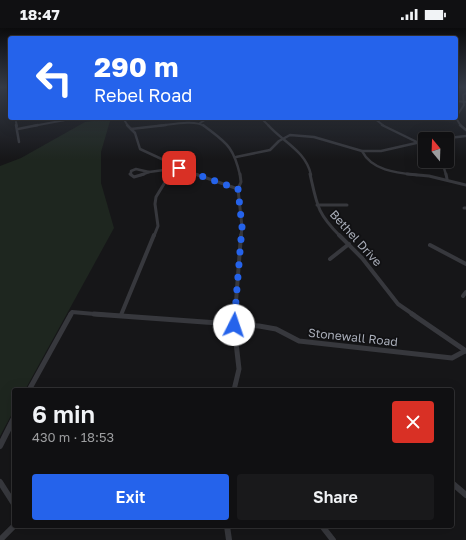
<!DOCTYPE html>
<meta charset="utf-8">
<style>
body{margin:0;font-family:"Golos Text",sans-serif;background:#19191b;color:#f1f3f6;height:100vh;display:flex;flex-direction:column;font-size:15px;white-space:nowrap}
*{box-sizing:border-box;margin:0}
p{font-size:13px;color:#9c9d9f}
.icon{flex:none;width:22px;height:22px;fill:none;stroke:currentColor;stroke-width:2;stroke-linecap:round;stroke-linejoin:round}
.map{position:relative;flex:1;overflow:hidden}
.details{position:absolute;left:12px;top:360px;width:442px;height:140px;display:flex;flex-direction:column;background:#101012;border-radius:4px;box-shadow:0 4px 16px #0002,0 0 0 1px #303032}
.details>*{flex:none}
.banner{position:absolute;left:8px;top:8px;width:450px;height:84px;border-radius:4px;box-shadow:0 4px 16px #0002,0 0 0 1px #303032;background:#2563eb;color:#fff;overflow:hidden}
.needle{width:26px;rotate:341deg}
.buttons{position:absolute;left:418px;top:104px;display:grid;gap:8px}
.buttons a{display:grid;place-items:center;width:36px;height:36px;border-radius:4px;background:#101012;box-shadow:0 4px 16px #0002,0 0 0 1px #303032;font-size:20px}
.pin{position:absolute;display:grid;place-items:center;width:34px;height:34px;color:#fff;margin:-17px;border-radius:8px;box-shadow:0 2px 6px #0006}
.me{position:absolute;width:44px;margin:-22px;rotate:4deg;stroke-linejoin:round;filter:drop-shadow(0 0 3px #0008)}
.turn{display:flex;align-items:center;gap:14px;height:84px;padding:0 20px;font-size:18px}
.turn .icon{width:52px;height:52px;stroke-width:2.5}
.turn b{display:block;font-size:28px;line-height:34px}
.round{display:grid;place-items:center;flex:none;width:42px;height:42px;border-radius:4px;background:#19191b}
.headline{display:flex;align-items:center;justify-content:space-between;height:68px;padding:0 20px}
h1{font-size:24px;font-weight:600;line-height:30px}
.primary-button{display:flex;gap:8px;margin-top:auto;padding:8px 20px}
.primary-button a{flex:1;height:46px;border-radius:4px;background:#2563eb;color:#fff;font-size:16px;font-weight:600;line-height:46px;text-align:center}
.primary-button a+a{background:#19191b;color:#f1f3f6}
.status{display:flex;justify-content:space-between;align-items:center;height:28px;padding:0 20px;background:#101012;direction:ltr}
.status svg{height:11px;fill:currentColor}
.map>svg:first-child{display:block}
.green{fill:#1e261f}
.lines{fill:none;stroke-linecap:round;stroke-linejoin:round}
.minor-far5{stroke:#37383d;stroke-width:2}
.minor-far4{stroke:#37383d;stroke-width:2.5}
.minor-far3{stroke:#37383d;stroke-width:3}
.minor-far2{stroke:#37383d;stroke-width:4}
.minor-far1{stroke:#37383d;stroke-width:5}
.minor{stroke:#37383d;stroke-width:6}
.route{stroke:#2563eb;stroke-width:7;stroke-dasharray:0 12.6}
.labels{text-anchor:middle;dominant-baseline:central;stroke-width:3.5;stroke-linejoin:round;paint-order:stroke}
.street-label{font-size:12px;fill:#a8adb8;stroke:#111113}
</style>
<div class="status"><b>18:47</b><svg viewBox="0 0 49 12"><path d="M0 12V9h3v3zM5 12V6h3v6zM10 12V3h3v9zM15 12V0h3v12zM26 1h20v11H26zM47 4h2v5h-2z"/></svg></div>
<div class="map">
<svg width="466" height="512" viewBox="0 0 466 512">
<rect width="100%" height="100%" fill="#161618"/>
<!-- green -->
<path class="green" d="M 100,92 L 110,93 L 101,124 L 101,155 L 114,200 L 25,362 L 14,362 L 14,382 L 0,408 L 0,138 L 21,130 L 85,94 Z"/>
<g class="lines">
<!-- minor-far5 -->
<g class="minor-far5">
<path d="M 456,73 L 465,74"/>
<path d="M 456,89 L 464,77 L 463,67 L 466,65"/>
<path d="M 123,90 L 128,98"/>
<path d="M 261,90 L 269,98"/>
<path d="M 374,90 L 384,98"/>
<path d="M 456,90 L 461,98"/>
<path d="M 16,94 L 17,98"/>
<path d="M 200,95 L 208,90"/>
<path d="M 33,98 L 76,90"/>
<path d="M 157,98 C 169,97 195,91 204,98"/>
</g>
<!-- minor-far4 -->
<g class="minor-far4">
<path d="M 16,97 L 19,114"/>
<path d="M 127,97 L 135,105 L 140,121 L 166,133 L 172,141 L 170,147"/>
<path d="M 203,97 C 226,115 233,117 240,147"/>
<path d="M 268,97 C 283,114 306,123 311,147"/>
<path d="M 382,97 L 425,118"/>
<path d="M 460,97 L 466,102"/>
<path d="M 18,101 L 38,97"/>
<path d="M 131,101 L 166,97"/>
<path d="M 440,111 L 466,108"/>
<path d="M 362,123 C 372,143 398,145 417,147"/>
<path d="M 236,129 L 270,122 L 279,113 L 290,107 L 314,109 L 362,123 L 381,123 L 425,113"/>
<path d="M 442,133 L 446,147"/>
<path d="M 149,144 L 179,140 L 198,147"/>
<path d="M 131,147 L 131,143 L 136,141 L 149,144"/>
<path d="M 141,147 L 149,144"/>
</g>
<!-- minor-far3 -->
<g class="minor-far3">
<path d="M 130,146 L 134,149 L 144,146"/>
<path d="M 195,146 L 238,161"/>
<path d="M 240,146 L 241,154 L 238,161 L 242,199 L 241,208"/>
<path d="M 310,146 C 317,177 317,185 340,208"/>
<path d="M 407,146 L 429,148 L 466,157"/>
<path d="M 446,146 L 447,151"/>
<path d="M 317,177 L 347,177"/>
<path d="M 464,180 L 466,180"/>
<path d="M 154,208 L 158,198 L 155,176 L 156,169 L 170,146"/>
</g>
<!-- minor-far2 -->
<g class="minor-far2">
<path d="M 339,207 L 362,230 L 398,276 L 414,287"/>
<path d="M 430,217 L 466,236"/>
<path d="M 330,231 L 349,216"/>
<path d="M 463,268 L 466,264"/>
<path d="M 70,287 L 72,284 L 106,287"/>
<path d="M 121,287 L 154,207"/>
<path d="M 235,287 L 241,207"/>
</g>
<!-- minor-far1 -->
<g class="minor-far1">
<path d="M 94,286 L 259,298 L 276,301 L 299,313 L 452,330 L 465,323"/>
<path d="M 412,286 L 466,323"/>
<path d="M 29,362 L 71,286"/>
<path d="M 234,362 L 239,341 L 234,297 L 235,286"/>
</g>
<!-- minor -->
<g class="minor">
<path d="M 0,418 L 14,390"/>
<path d="M 0,454 L 14,476"/>
<path d="M 452,455 L 466,467"/>
<path d="M 227,498 L 229,512"/>
<path d="M 322,498 L 333,512"/>
<path d="M 0,512 L 14,498"/>
</g>
</g>
<!-- sky -->
<linearGradient id="sky" x2="0" y2="1"><stop stop-color="#0c0c0d"/><stop offset="0.45" stop-color="#363c48"/><stop offset="1" stop-color="#363c48" stop-opacity="0"/></linearGradient>
<rect width="466" height="131" fill="url(#sky)"/>
<g class="lines">
<!-- route -->
<path class="route" d="M 179,140 L 238,161 L 242,199 L 234,297"/>
</g>
<g class="labels">
<!-- street labels -->
<g class="street-label">
<text transform="translate(356 210) rotate(48)">Bethel Drive</text>
<text transform="translate(353 309) rotate(6)">Stonewall Road</text>
</g>
</g>
</svg>
<div class="buttons">
<a><svg class="needle" viewBox="-14 -14 28 28"><path d="M0-13l5 13h-10z" fill="#e53935"/><path d="M0 13l5-13h-10z" fill="#9c9d9f"/></svg></a>
</div>
<div class="pin" style="left:179px;top:140px;background:#d93025"><svg class="icon" aria-label="arrive" viewBox="0 0 24 24"><path d="M6 21V4h12l-3 4 3 4H6"/></svg></div>
<svg class="me" style="left:234px;top:297px" viewBox="-20 -20 40 40"><circle r="19" fill="#fff"/><path d="M0-13L10 11 0 6-10 11z" fill="#2563eb"/></svg>
<div class="banner">
<div class="turn"><svg class="icon" aria-label="left" viewBox="0 0 24 24"><path d="M17 20v-9H6M10 6l-5 5 5 5"/></svg><div><b>290 m</b>Rebel Road</div></div>
</div>
<section class="details">
<div class="headline"><div><h1>6 min</h1><p>430 m · 18:53</p></div><a class="round" style="background:#d93025;color:#fff"><svg class="icon" aria-label="close" viewBox="0 0 24 24"><path d="M6 6l12 12M18 6L6 18"/></svg></a></div>
<div class="primary-button"><a>Exit</a><a>Share</a></div>
</section>
</div>
